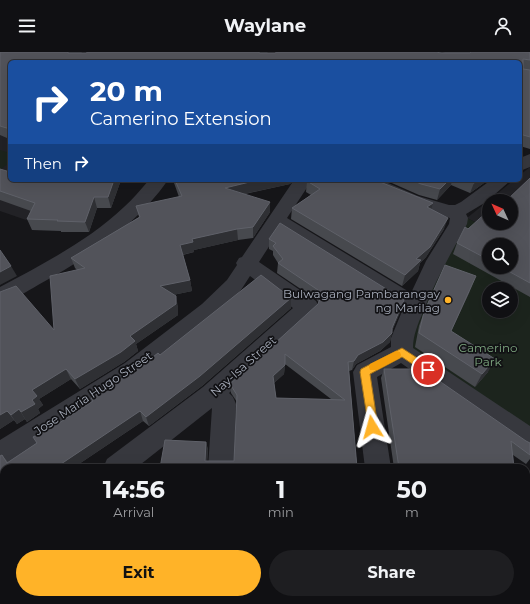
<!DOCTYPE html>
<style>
body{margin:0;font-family:Montserrat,sans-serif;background:#1e1e21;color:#f1f3f6;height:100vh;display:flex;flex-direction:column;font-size:15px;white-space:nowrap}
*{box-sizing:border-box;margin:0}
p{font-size:13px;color:#9c9da0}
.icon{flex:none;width:22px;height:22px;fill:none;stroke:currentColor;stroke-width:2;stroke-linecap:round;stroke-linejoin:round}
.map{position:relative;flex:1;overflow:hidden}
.side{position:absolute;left:0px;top:412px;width:530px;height:140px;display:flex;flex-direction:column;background:#101013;border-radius:12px 12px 0 0;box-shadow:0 4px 16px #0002,0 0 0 1px #303033}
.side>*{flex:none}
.hud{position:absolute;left:8px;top:8px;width:514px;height:122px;border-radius:6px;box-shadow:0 4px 16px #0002,0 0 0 1px #303033;background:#1a4fa0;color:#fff;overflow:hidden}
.needle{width:26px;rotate:314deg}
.tools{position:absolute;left:482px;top:142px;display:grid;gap:8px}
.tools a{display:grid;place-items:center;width:36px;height:36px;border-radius:50%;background:#101013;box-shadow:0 4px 16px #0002,0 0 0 1px #303033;font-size:20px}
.pin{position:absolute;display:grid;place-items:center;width:34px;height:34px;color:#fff;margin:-17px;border:2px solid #fff;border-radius:50%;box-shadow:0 1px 4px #0007}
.me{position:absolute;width:44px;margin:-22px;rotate:352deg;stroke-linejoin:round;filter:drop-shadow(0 0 3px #0008)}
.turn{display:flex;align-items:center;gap:14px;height:84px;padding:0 16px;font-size:18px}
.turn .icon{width:52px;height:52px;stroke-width:2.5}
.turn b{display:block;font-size:28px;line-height:34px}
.then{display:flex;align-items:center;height:38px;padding:0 16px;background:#0003;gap:8px;font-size:15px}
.eta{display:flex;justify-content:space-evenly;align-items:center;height:68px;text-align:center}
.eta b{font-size:24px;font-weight:700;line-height:28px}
.primary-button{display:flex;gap:8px;margin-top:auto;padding:8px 16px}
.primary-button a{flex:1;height:46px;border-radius:24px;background:#ffb328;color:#111;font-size:16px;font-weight:700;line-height:46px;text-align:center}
.primary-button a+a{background:#1e1e21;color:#f1f3f6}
header{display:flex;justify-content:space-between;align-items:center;height:52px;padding:0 16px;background:#101013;font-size:18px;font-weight:700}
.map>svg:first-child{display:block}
.built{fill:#222226;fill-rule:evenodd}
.green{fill:#1c241d;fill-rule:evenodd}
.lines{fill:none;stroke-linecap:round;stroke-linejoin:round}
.minor{fill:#37383e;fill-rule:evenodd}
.wall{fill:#47494e;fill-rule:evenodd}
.shaded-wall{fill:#2f3034}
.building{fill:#52535a;stroke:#5f6169;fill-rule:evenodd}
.route{fill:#ffb328;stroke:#a6741a}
.slow{fill:#f59e0b}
.poi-dot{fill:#ffb328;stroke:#111114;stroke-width:1.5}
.labels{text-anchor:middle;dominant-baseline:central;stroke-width:3.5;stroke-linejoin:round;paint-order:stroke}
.poi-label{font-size:12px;fill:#a7adba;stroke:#111114;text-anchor:end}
.park-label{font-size:12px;fill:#7da67f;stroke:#111114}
.street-label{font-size:12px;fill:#a7adba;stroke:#111114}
</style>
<header><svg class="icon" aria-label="menu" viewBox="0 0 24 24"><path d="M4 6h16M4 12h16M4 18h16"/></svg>Waylane<svg class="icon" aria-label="person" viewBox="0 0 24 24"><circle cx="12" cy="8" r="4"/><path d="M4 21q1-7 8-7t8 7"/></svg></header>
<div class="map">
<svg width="530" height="552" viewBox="0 0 530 552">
<rect width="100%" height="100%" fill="#161619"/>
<!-- built -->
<g class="built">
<path d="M 0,69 L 10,72 L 10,128 L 71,128 L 26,168 L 0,159 Z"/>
<path d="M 530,115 L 530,198 L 467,166 L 514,128 L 520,128 L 520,123 ZM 489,149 L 511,149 L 511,171 L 489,171 Z"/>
</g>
<!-- green -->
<g class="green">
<path d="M 0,98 L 10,101 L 10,110 L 0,118 Z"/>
<path d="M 467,166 L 530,198 L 530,377 L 406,300 L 443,205 ZM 489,193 L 511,193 L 511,215 L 489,215 ZM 489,237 L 511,237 L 511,259 L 489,259 Z"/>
</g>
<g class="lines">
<!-- minor -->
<g class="minor">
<path d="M 530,102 L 530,115 L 520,119 L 520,106 Z"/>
<path d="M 149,128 L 168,128 C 136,174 86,207 38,233 C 26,240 14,248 0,252 L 0,235 C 43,212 88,189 124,155 C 133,147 141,137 149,128 Z"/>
<path d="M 294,128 L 312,128 L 287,166 L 411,241 L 426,209 L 449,172 L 450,166 L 419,157 L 360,132 L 357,128 L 381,128 L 418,144 L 449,153 L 455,153 L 461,150 L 491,128 L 511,128 L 486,150 L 466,162 L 468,166 L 467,172 C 451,201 435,229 423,260 C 418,272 413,283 413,296 L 530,374 L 530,400 L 521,396 L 401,311 L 377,325 L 391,416 L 365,416 L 353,320 L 357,313 L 391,295 L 391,286 L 403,257 L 279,179 L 259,210 L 316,249 L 319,255 L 316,261 L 229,341 L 233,345 L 236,352 L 234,416 L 208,416 L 212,356 L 136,416 L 103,416 L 107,407 L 203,335 L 293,256 L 250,224 L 241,238 L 218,264 L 141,325 L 9,410 L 0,414 L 0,388 L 125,311 L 202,252 L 227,228 L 237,213 L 236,211 L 239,206 L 242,205 Z"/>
<path d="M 530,451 L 530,482 L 526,484 L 526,453 Z"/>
<path d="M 161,548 L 193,548 L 192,552 L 160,552 Z"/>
<path d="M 392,548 L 425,548 L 426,552 L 393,552 Z"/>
<path d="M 453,548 L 485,548 L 484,552 L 452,552 Z"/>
</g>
</g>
<!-- wall -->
<g class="wall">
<path d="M 0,0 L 82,0 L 80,1 L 445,1 L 438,0 L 530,0 L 530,97 L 520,94 L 520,10 L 10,10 L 10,92 L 7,86 L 0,83 Z"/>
<path d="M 0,117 L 10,128 L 121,128 L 111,156 L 97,156 L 89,180 L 61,180 L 61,179 L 32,178 L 27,167 L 31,159 L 0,148 Z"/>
<path d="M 530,126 L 530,245 L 453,202 L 457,191 L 468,177 L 506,149 ZM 489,193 L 511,215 L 489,215 Z"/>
<path d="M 173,128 L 293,128 L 290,132 L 245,142 L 270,160 L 253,186 L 238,188 L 194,198 L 194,200 L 183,203 L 190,228 L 192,239 L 173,243 L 178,255 L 178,263 L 136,292 L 138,299 L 124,310 L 80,337 L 71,327 L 39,347 L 43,353 L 38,357 L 40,361 L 27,370 L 25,367 L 17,372 L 14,368 L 0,377 L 0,240 L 54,278 L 77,218 L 75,216 L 71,206 L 139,165 L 136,154 L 179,145 Z"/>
<path d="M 385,128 L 486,128 L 484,131 L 470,141 L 451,133 L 437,148 L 419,143 Z"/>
<path d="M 307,129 L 431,157 L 444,177 L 426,205 L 420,211 L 418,219 L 402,234 L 291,167 L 292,156 L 311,143 L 306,140 Z"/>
<path d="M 269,187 L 401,258 L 392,279 L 390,290 L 380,299 L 356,312 L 352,318 L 349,319 L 357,416 L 160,416 L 206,390 L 208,398 L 207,409 L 234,409 L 237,350 L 231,341 L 230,332 L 318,252 L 319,251 L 317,248 L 277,221 L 278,211 L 273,203 L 273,199 L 269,197 ZM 285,312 L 331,347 L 276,346 L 274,331 L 284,322 Z"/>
<path d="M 261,223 L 291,246 L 291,256 L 202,334 L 149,374 L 143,369 L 73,416 L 4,416 L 4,548 L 34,548 L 30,552 L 0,552 L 0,404 L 2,403 L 8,410 L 37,391 L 33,385 L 37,383 L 36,382 L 50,373 L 51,374 L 55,372 L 56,373 L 93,349 L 91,346 L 139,316 L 158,301 L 160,303 Z"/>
<path d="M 470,239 L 451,279 L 488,320 L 475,335 L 415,295 L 419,274 L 424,260 Z"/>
<path d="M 384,317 L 530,391 L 530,407 L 526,412 L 513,403 L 514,416 L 394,416 L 381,326 Z"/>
</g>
<!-- shaded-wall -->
<g class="shaded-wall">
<path d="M 68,0 L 82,0 L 71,9 Z"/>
<path d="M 258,0 L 268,0 L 259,10 Z"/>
<path d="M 114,128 L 121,128 L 111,156 L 108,145 Z"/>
<path d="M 258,128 L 293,128 L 290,132 L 225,146 L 225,136 Z"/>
<path d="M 449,128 L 452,128 L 451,133 L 437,148 L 440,137 Z"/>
<path d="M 478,128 L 486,128 L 484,131 L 470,141 L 474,131 Z"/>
<path d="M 94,145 L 97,156 L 89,180 L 85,170 Z"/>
<path d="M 270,150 L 270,160 L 253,186 L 253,175 Z"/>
<path d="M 433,151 L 430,162 L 427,155 Z"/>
<path d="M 448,166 L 444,177 L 426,205 L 420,211 L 418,219 L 402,234 L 405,223 L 416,207 Z"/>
<path d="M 237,177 L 238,188 L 194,198 L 194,200 L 181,203 L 180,193 L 192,187 Z"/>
<path d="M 11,214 L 17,224 L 0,233 L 0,220 Z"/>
<path d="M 476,224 L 470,239 L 445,293 L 451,279 Z"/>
<path d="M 190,228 L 192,239 L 163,245 L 160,234 Z"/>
<path d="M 176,244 L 178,255 L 178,263 L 136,292 L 138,299 L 124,310 L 80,337 L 75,327 L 130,284 Z"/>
<path d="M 291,246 L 291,256 L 202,334 L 149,374 L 146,365 Z"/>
<path d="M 404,248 L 401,258 L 391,281 L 392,281 L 390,290 L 380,299 L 356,312 L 352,318 L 354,309 L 358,303 L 392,276 Z"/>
<path d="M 495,307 L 488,320 L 475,335 L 482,322 Z"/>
<path d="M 285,313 L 284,322 L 273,332 L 273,324 Z"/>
<path d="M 66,317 L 71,327 L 39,347 L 43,353 L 38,357 L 40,361 L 27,370 L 21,360 L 32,348 L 32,338 Z"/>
<path d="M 19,357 L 25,367 L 17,372 L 11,363 Z"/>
<path d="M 7,359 L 14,368 L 0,377 L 0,363 Z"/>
<path d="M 140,359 L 143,369 L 73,416 L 55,416 Z"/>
<path d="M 206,390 L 208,398 L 207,416 L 205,409 Z"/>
<path d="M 21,548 L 34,548 L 30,552 L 17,552 Z"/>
<path d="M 143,548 L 152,548 L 148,552 L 140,552 Z"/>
</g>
<!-- building -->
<g class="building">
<path d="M 0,0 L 68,0 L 68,1 L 86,1 L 88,0 L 258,0 L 260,1 L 275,1 L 277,0 L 435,0 L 442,1 L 470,1 L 471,0 L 530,0 L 530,8 L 523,7 L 523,17 L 530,18 L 530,85 L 520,82 L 520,10 L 10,10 L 10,77 L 0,74 Z"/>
<path d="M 0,117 L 10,120 L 10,128 L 114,128 L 108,145 L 94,145 L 85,170 L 57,169 L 58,168 L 27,167 L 35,151 L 0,139 Z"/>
<path d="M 530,126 L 530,231 L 501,215 L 511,215 L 511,193 L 489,193 L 489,208 L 457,191 L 465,175 L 468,177 L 489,158 L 489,171 L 511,171 L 511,149 L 500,149 L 502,147 L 506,149 Z"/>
<path d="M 175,128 L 258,128 L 225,136 L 270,150 L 253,175 L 237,177 L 192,187 L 193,190 L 180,193 L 190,228 L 160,234 L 176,244 L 176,252 L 130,284 L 135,289 L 121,300 L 75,327 L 66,317 L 32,338 L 37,344 L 32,348 L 35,352 L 21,360 L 19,357 L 11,363 L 7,359 L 0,363 L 0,240 L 16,234 L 54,278 L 50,224 L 85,216 L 71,206 L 140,165 L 136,154 L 182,144 Z"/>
<path d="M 307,128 L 375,128 L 433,151 L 427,155 L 448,166 L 430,195 L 416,207 L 421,208 L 405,223 L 292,156 L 320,137 L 307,129 Z"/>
<path d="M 412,128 L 449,128 L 440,137 L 421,132 Z"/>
<path d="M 468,128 L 478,128 L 474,131 Z"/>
<path d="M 280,171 L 404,248 L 392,276 L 392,281 L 383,290 L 358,303 L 354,309 L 348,310 L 357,416 L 160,416 L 165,388 L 206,390 L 205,409 L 234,409 L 237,343 L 230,332 L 318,252 L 321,245 L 318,238 L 278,211 L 283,207 L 273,194 L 276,191 L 269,187 ZM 285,302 L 345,348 L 276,346 L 273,324 L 285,313 Z"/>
<path d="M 0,198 L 11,214 L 0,220 Z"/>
<path d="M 445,213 L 476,224 L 451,279 L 495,307 L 482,322 L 419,281 L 424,260 Z"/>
<path d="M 261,223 L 291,246 L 200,324 L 146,365 L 140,359 L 55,416 L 4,416 L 4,548 L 21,548 L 17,552 L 0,552 L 0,404 L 2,403 L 7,411 L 37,391 L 33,385 L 37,383 L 36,382 L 50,373 L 51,374 L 55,372 L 56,373 L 93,349 L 91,346 L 139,316 L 158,301 L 160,303 Z"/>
<path d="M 384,317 L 422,317 L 526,389 L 530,391 L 530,403 L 511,389 L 514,416 L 399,416 Z"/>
<path d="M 61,548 L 143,548 L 140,552 L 57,552 Z"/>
<path d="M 191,548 L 318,548 L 322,551 L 324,548 L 367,548 L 364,552 L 188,552 Z"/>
</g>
<!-- route -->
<path class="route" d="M 402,296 L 431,315 L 432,318 L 431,320 L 424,320 L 402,305 L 370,322 L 378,375 L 376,378 L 372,379 L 369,378 L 360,320 L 361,317 Z"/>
<!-- slow -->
<path class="slow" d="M 396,299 L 400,300 L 401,303 L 400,306 L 377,318 L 370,318 L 369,315 L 370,312 Z"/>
<!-- markers -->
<circle class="poi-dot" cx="448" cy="248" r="4"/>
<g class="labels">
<!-- poi labels -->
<g class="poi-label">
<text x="440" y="241">Bulwagang Pambarangay<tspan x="440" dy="14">ng Marilag</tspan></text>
</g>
<!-- park labels -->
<g class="park-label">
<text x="488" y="295">Camerino<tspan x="488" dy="14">Park</tspan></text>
</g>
<!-- street labels -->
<g class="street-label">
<text transform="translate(243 314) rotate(-42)">Nay-Isa Street</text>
<text transform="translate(93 341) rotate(-34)">Jose Maria Hugo Street</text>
</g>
</g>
</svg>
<div class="tools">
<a><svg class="needle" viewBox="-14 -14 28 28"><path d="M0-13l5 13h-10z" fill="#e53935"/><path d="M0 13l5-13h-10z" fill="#9c9da0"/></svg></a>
<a><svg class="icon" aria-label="search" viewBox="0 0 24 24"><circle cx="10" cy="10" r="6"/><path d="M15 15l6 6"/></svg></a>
<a><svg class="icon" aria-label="layers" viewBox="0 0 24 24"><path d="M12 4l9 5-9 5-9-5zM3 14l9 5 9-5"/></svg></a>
</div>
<div class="pin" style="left:428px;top:318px;background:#d93025"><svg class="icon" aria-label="arrive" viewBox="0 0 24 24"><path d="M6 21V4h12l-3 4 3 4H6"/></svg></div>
<svg class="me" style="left:372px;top:375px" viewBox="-20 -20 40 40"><path d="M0-17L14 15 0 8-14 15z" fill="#ffb328" stroke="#fff" stroke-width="4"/></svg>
<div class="hud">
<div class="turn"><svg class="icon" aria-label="right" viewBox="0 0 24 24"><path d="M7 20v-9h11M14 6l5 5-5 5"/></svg><div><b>20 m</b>Camerino Extension</div></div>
<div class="then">Then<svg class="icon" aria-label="right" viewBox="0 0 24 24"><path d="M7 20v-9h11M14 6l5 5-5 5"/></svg></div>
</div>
<section class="side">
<div class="eta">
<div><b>14:56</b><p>Arrival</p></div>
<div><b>1</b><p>min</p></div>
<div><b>50</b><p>m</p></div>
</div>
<div class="primary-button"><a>Exit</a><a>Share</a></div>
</section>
</div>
